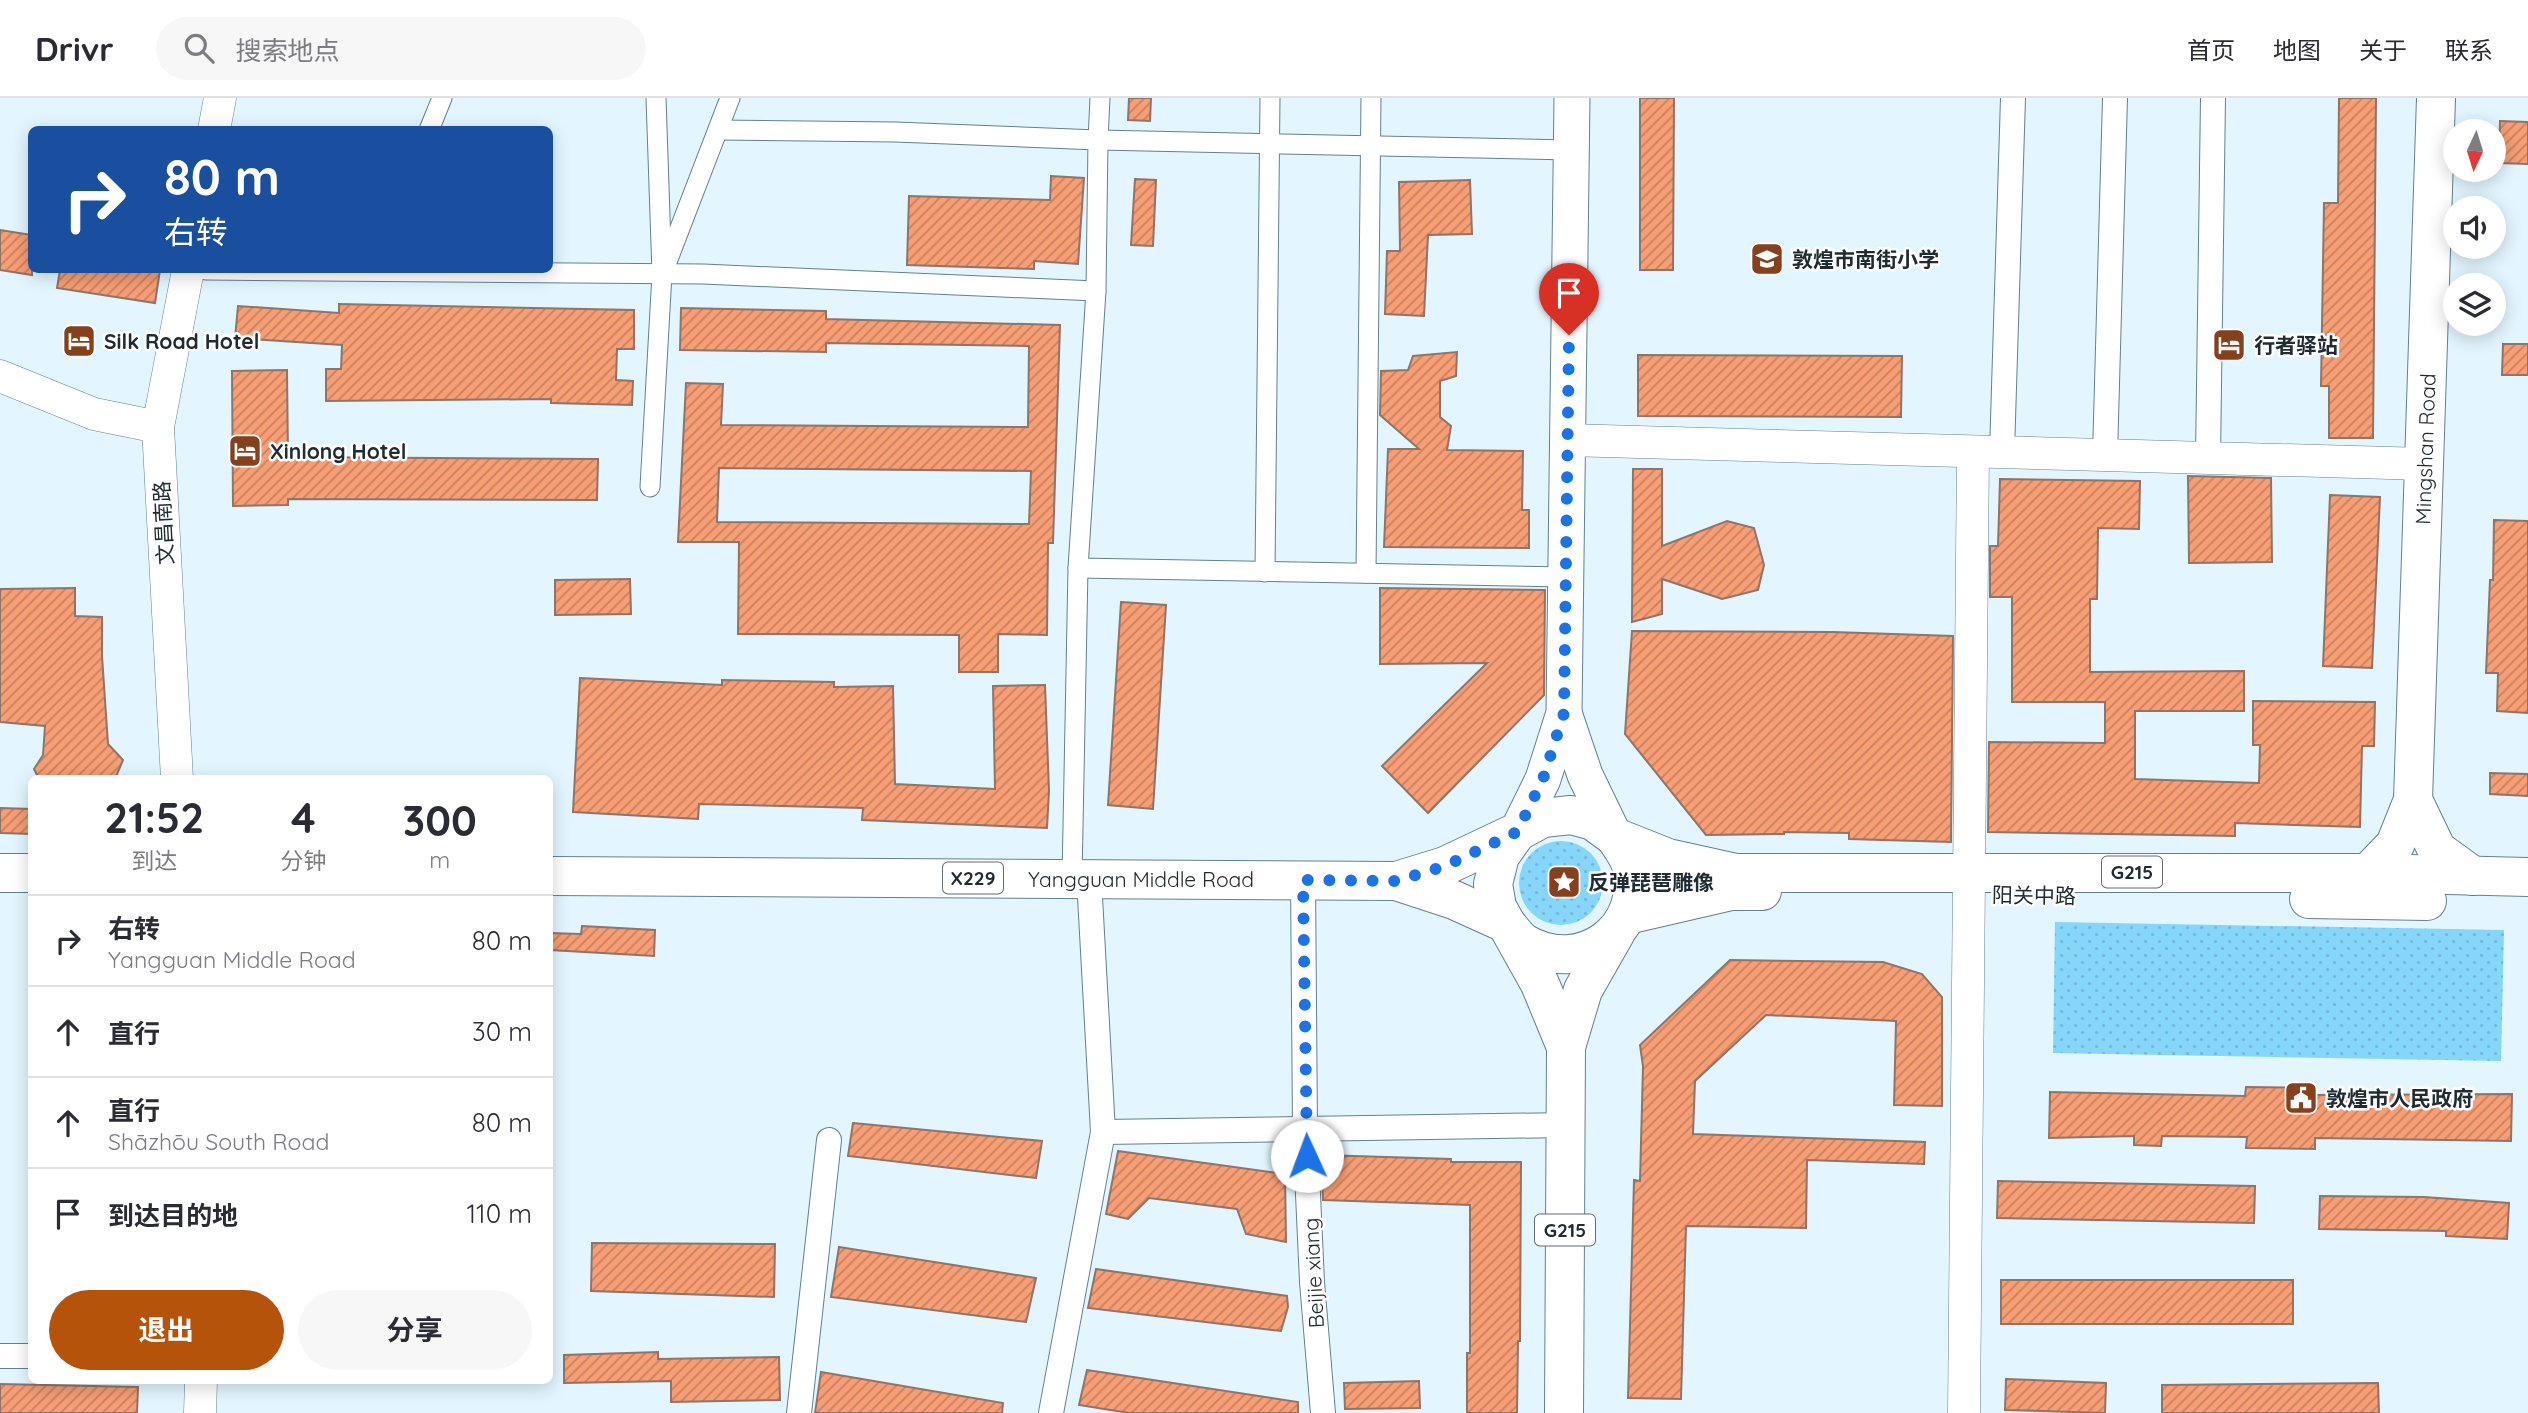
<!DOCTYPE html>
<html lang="zh">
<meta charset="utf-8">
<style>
body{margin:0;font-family:Quicksand,"Noto Sans SC",sans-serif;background:#f7f7f7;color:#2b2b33;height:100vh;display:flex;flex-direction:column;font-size:26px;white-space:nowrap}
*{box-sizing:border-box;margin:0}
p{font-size:23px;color:#7c7c81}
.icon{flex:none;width:38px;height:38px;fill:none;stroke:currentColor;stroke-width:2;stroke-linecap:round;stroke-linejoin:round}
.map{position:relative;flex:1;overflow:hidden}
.side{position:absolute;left:28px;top:677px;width:525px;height:609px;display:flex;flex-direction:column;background:#fff;border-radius:10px;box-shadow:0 4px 18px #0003}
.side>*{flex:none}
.hud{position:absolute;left:28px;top:28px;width:525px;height:147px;border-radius:10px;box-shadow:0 4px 18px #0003;background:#1a4fa0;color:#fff;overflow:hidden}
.needle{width:46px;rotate:184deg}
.controls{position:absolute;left:2443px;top:21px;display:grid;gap:14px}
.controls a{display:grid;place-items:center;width:63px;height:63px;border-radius:50%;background:#fff;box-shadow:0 4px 18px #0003;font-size:35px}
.pin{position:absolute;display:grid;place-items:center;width:60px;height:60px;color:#fff;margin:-72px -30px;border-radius:50% 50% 50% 0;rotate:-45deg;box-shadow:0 0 7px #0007}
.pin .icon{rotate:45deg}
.me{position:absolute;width:77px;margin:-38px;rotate:358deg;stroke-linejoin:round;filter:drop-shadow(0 0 5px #0008)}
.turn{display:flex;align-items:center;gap:24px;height:147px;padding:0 21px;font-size:32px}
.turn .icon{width:91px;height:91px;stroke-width:2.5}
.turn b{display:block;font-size:49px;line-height:60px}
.eta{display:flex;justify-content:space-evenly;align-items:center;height:119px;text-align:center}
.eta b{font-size:42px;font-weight:700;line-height:49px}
.primary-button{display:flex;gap:14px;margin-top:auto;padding:14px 21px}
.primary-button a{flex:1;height:80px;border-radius:42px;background:#b45309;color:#fff;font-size:28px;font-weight:700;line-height:80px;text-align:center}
.primary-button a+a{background:#f7f7f7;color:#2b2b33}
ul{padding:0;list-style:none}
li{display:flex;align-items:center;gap:21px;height:91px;padding:0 21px;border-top:2px solid #e1e1e2}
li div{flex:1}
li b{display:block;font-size:26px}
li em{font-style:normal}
header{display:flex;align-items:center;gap:42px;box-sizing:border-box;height:98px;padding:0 35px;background:#fff;border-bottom:2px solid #e1e1e2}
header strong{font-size:33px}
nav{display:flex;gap:38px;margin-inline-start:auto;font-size:24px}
.search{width:490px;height:63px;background:#f7f7f7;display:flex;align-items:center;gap:18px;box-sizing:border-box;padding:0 24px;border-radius:38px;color:#7c7c81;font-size:26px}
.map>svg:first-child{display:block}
.grass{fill:url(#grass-dots)}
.building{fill:url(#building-hatch);stroke:#8f7468;stroke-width:2;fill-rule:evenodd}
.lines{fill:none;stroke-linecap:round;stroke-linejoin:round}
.pedestrian-casing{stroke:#63808e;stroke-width:21}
.minor-casing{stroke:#63808e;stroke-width:26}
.tertiary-casing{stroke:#63808e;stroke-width:33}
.secondary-casing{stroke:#63808e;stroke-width:37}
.primary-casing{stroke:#63808e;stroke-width:40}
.trunk-casing{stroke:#63808e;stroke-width:40}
.pedestrian{stroke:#fff;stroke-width:19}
.minor{stroke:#fff;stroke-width:24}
.tertiary{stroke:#fff;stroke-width:32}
.secondary{stroke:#fff;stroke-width:35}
.primary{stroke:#fff;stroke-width:38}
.trunk{stroke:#fff;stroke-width:38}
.route{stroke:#1a73e8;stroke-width:12;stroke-dasharray:0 21.6}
.labels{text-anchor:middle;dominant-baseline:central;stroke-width:5;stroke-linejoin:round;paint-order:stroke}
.shield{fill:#fff;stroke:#636b70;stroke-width:2}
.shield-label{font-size:19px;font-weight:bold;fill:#202c32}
.poi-label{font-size:21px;font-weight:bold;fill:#202c32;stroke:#fff;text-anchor:start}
.street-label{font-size:21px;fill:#202c32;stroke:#fff}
</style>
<header>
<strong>Drivr</strong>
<div class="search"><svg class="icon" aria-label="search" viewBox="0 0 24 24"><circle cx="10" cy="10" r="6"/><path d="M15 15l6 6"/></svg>搜索地点</div>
<nav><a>首页</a><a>地图</a><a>关于</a><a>联系</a></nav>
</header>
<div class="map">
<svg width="2528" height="1315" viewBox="0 0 2528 1315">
<defs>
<pattern id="grass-dots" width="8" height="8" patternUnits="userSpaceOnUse" patternTransform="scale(1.75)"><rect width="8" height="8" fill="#85d6f9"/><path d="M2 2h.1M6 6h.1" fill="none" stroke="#73b8d6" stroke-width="1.8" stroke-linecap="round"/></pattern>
<pattern id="building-hatch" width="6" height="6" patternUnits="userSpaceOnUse" patternTransform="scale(1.75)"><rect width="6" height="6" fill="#f79e75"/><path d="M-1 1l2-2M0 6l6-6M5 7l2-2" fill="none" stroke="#c88161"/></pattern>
</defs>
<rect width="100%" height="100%" fill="#e3f6ff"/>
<!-- grass -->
<g class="grass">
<circle cx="1561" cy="785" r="42"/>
<path d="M 2055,824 L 2504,832 L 2501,963 L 2053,955 Z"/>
</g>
<!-- building -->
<g class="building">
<path d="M 1129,0 L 1151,0 L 1150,23 L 1128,22 Z"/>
<path d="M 1640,0 L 1674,0 L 1673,172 L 1640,172 Z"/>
<path d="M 2339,0 L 2376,0 L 2373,340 L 2329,340 L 2329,288 L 2321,288 L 2324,105 L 2338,105 Z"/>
<path d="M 2500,23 L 2528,24 L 2528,66 L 2499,65 Z"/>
<path d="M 1051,78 L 1084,80 L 1078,166 L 1034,163 L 1034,171 L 907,167 L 909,98 L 1050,102 Z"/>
<path d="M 1135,81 L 1156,82 L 1153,148 L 1131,147 Z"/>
<path d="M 1470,82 L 1472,136 L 1428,137 L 1424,218 L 1385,216 L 1387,153 L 1400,153 L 1399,84 Z"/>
<path d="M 0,132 L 32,137 L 32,177 L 0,172 Z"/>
<path d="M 60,172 L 160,172 L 155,205 L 57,190 Z"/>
<path d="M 339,206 L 634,212 L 634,251 L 617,251 L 616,282 L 633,283 L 632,307 L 551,305 L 551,301 L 326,303 L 326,271 L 341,271 L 342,247 L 235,240 L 238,208 L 339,215 Z"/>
<path d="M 681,210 L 826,213 L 826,221 L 1060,227 L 1053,445 L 1048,445 L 1047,537 L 998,536 L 998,574 L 959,574 L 959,537 L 738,536 L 739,444 L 678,444 L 686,285 L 723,286 L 721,327 L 1028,329 L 1029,248 L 826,245 L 826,254 L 680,252 ZM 719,370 L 1031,373 L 1029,426 L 717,424 Z"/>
<path d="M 2503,246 L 2528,246 L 2528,277 L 2502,277 Z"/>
<path d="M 1457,254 L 1456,278 L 1440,283 L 1440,319 L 1451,328 L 1447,352 L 1523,353 L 1522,412 L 1529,412 L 1529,450 L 1384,449 L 1388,351 L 1419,351 L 1380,317 L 1381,273 L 1408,272 L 1413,258 Z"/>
<path d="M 1638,257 L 1902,258 L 1901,319 L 1638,318 Z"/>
<path d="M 287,272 L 288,359 L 598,361 L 597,402 L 288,401 L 288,407 L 233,408 L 232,273 Z"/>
<path d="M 1633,371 L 1662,371 L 1662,448 L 1727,423 L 1754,430 L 1764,467 L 1758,492 L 1722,501 L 1662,481 L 1662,516 L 1632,524 Z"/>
<path d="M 2188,378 L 2271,380 L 2272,464 L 2189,465 Z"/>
<path d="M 2000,381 L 2140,383 L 2139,431 L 2098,430 L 2097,501 L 2090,501 L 2090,574 L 2244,573 L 2244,613 L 2135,613 L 2135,681 L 2259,685 L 2260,647 L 2253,647 L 2253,603 L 2375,604 L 2374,648 L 2362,648 L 2360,729 L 2235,725 L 2235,738 L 1988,734 L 1989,644 L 2105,645 L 2105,604 L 2012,604 L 2012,499 L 1990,499 L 1990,448 L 1998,448 Z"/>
<path d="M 2330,397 L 2380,399 L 2372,570 L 2323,568 Z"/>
<path d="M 2494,422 L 2528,423 L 2528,615 L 2497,613 L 2498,575 L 2486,575 L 2490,482 L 2493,482 Z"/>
<path d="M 630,481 L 631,516 L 555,517 L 555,482 Z"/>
<path d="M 75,490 L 75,518 L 102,519 L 102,558 L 108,646 L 123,662 L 115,681 L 39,681 L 34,671 L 43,657 L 45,628 L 0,624 L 0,491 Z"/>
<path d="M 1380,490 L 1545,492 L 1544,597 L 1428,715 L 1382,668 L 1487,565 L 1380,566 Z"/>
<path d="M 1121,504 L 1166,507 L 1153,711 L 1108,707 Z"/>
<path d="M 1632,533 L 1833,534 L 1953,538 L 1951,744 L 1849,741 L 1849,735 L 1784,734 L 1784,736 L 1706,737 L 1625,636 Z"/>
<path d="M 580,580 L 722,587 L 722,582 L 834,584 L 834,589 L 893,588 L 895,686 L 995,691 L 993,588 L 1045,587 L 1049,693 L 1047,730 L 862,722 L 863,710 L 699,706 L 698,721 L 573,714 Z"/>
<path d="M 2490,675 L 2528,676 L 2528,698 L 2490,696 Z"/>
<path d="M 0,710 L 32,711 L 32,736 L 0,735 Z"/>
<path d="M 582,828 L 655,832 L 654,858 L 550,852 L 550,835 L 581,836 Z"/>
<path d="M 1730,862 L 1883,864 L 1922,876 L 1942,899 L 1942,1008 L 1894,1007 L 1896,923 L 1766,917 L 1695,983 L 1693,1036 L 1925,1044 L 1924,1066 L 1807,1062 L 1806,1130 L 1686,1128 L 1681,1301 L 1628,1300 L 1634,1082 L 1640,1083 L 1643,968 L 1640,947 Z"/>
<path d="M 2246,989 L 2316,990 L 2315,997 L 2512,996 L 2511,1043 L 2315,1040 L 2315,1051 L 2246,1050 L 2247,1039 L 2162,1038 L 2161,1048 L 2134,1047 L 2134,1038 L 2049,1040 L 2050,994 L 2245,998 Z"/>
<path d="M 853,1025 L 1042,1043 L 1036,1080 L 848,1058 Z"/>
<path d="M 1118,1053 L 1285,1076 L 1286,1144 L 1246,1136 L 1237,1111 L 1149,1100 L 1128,1121 L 1106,1116 Z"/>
<path d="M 1321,1057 L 1451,1061 L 1451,1064 L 1521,1064 L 1520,1243 L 1518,1243 L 1517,1315 L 1467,1315 L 1467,1255 L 1470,1255 L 1470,1107 L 1323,1102 Z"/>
<path d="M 1998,1083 L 2255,1088 L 2254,1125 L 1997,1120 Z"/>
<path d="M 2320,1098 L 2424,1099 L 2509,1105 L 2507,1141 L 2446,1138 L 2446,1133 L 2319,1131 Z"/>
<path d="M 592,1145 L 775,1146 L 774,1199 L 591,1193 Z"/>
<path d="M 839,1149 L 1036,1180 L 1026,1224 L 831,1199 Z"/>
<path d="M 1096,1171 L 1287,1198 L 1288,1209 L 1281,1233 L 1088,1210 Z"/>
<rect x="2001" y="1182" width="292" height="44"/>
<path d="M 658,1254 L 658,1261 L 779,1259 L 780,1302 L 671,1304 L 671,1283 L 564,1285 L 564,1257 Z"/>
<path d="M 1087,1272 L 1298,1304 L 1298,1315 L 1129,1315 L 1079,1307 Z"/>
<path d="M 821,1274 L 1003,1305 L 1002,1315 L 815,1315 Z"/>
<path d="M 2006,1281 L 2106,1285 L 2105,1315 L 2005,1312 Z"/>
<path d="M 1419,1283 L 1420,1310 L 1345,1311 L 1344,1285 Z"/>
<path d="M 2378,1285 L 2379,1315 L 2162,1315 L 2162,1287 Z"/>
<path d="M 0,1286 L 138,1289 L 137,1315 L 0,1315 Z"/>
</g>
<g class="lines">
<defs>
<g id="pedestrian">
<path d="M 1100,0 L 1098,42 L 1571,52"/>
<path d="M 429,32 L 442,0"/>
<path d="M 718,32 L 895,34 L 1098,42 L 1096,193 L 1078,470 L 1072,781"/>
<path d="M 665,169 L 730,0"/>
<path d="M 206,172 L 703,176 L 1096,193"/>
<path d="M 650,389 L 662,176 L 656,0"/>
<path d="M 1078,470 L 1565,479"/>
<path d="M 1265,474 L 1270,0"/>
<path d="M 1366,475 L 1371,0"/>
</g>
<g id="minor">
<path d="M 2002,354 L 2013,0"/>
<path d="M 2105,357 L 2115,0"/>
<path d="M 2208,360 L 2213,0"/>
<path d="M 1303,782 L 1305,1031 L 1312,1184 L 1323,1315"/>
<path d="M 1103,1034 L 1566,1027"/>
<path d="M 0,1258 L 32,1258"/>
<path d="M 799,1315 L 829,1042"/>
<path d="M 1051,1315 L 1103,1034 L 1089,781"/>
</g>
<g id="tertiary">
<path d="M 214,32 L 220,0"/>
<path d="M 0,278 L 94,316 L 158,329"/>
<path d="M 1567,342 L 2425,366"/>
<path d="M 177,681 L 158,329 L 188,172"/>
<path d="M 200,1315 L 201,1283"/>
<path d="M 1964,1315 L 1973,354"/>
</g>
<g id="secondary">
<path d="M 1564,615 L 1585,677 L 1615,739"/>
<path d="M 1517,734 L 1543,681 L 1564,615 L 1572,0"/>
</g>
<g id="primary">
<path d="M 2413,702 L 2436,0"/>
<path d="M 0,775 L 32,775"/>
<path d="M 2368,775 L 2395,747 L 2413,702 L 2437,752 L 2473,778"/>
<path d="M 550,778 L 1396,783 L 1445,768 L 1517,734"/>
<path d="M 1396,783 L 1454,802 L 1505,825"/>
</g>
<g id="trunk">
<path d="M 2309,801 L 2427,803"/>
<path d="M 1627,817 L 1731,793 L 1762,793"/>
<path d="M 1509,829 C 1513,834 1518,841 1524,845 C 1581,879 1647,831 1631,767 C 1628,757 1620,747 1615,739"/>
<path d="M 1566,949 L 1540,886 L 1497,809 L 1493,786 L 1500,758 L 1517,734 L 1543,720 L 1571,717 L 1593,723 L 1615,739 L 1668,760 L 1736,775 L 2368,775 L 2528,779"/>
<path d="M 1564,1315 L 1566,949 L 1583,892 L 1616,834"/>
</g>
</defs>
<!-- pedestrian casing -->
<use href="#pedestrian" class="pedestrian-casing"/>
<!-- minor casing -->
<use href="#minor" class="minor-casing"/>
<!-- tertiary casing -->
<use href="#tertiary" class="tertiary-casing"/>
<!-- secondary casing -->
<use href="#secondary" class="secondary-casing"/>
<!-- primary casing -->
<use href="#primary" class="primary-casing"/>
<!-- trunk casing -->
<use href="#trunk" class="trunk-casing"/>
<!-- pedestrian -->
<use href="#pedestrian" class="pedestrian"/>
<!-- minor -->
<use href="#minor" class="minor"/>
<!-- tertiary -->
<use href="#tertiary" class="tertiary"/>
<!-- secondary -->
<use href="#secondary" class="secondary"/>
<!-- primary -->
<use href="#primary" class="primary"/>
<!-- trunk -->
<use href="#trunk" class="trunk"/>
</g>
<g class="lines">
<!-- route -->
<path class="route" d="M 1307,1058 L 1303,782 L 1396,783 L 1445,768 L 1517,734 L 1543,681 L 1564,615 L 1569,237"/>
</g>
<!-- icons -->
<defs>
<symbol id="school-square" viewBox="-11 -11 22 22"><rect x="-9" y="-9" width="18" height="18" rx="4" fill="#86401c" stroke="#fff"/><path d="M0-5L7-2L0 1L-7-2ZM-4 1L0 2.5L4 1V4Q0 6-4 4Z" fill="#fff"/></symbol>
<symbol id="hotel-square" viewBox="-11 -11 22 22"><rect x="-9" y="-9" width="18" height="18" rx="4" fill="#86401c" stroke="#fff"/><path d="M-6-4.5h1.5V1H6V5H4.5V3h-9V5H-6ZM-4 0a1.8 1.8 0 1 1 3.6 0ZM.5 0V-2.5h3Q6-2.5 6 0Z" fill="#fff"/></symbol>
<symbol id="sight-square" viewBox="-11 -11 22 22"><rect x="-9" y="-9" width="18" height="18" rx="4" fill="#86401c" stroke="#fff"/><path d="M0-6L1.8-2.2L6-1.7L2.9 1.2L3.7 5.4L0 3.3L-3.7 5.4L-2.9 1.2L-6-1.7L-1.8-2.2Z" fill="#fff"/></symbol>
<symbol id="civic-square" viewBox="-11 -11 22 22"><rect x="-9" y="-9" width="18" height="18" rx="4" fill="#86401c" stroke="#fff"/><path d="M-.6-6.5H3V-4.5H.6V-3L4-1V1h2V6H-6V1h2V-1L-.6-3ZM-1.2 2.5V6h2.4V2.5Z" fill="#fff"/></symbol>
</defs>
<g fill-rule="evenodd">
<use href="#school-square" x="1748" y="142" width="38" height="38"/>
<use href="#hotel-square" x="60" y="224" width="38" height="38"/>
<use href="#hotel-square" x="2210" y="228" width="38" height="38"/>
<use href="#hotel-square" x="226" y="334" width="38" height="38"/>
<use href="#sight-square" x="1545" y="765" width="38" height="38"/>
<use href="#civic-square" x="2282" y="981" width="38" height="38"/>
</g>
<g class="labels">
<!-- shield labels -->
<g class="shield">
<rect x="2102" y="758.5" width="60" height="31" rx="5"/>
<rect x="943" y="764.5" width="60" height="31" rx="5"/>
<rect x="1535" y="1116.5" width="60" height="31" rx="5"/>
</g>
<g class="shield-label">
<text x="2132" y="774">G215</text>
<text x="973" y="780">X229</text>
<text x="1565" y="1132">G215</text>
</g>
<!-- poi labels -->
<g class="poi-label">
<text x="1792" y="161">敦煌市南街小学</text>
<text x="104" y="243">Silk Road Hotel</text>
<text x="2254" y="247">行者驿站</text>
<text x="270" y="353">Xinlong Hotel</text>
<text x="1588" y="784">反弹琵琶雕像</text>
<text x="2326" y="1000">敦煌市人民政府</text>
</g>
<!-- street labels -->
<g class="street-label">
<text transform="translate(2425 351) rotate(-88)">Mingshan Road</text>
<text transform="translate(163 425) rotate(-93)">文昌南路</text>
<text x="1141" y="781">Yangguan Middle Road</text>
<text transform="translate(2034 797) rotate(1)">阳关中路</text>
<text transform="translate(1313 1175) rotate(-93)">Beijie xiang</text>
</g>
</g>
</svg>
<div class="controls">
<a><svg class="needle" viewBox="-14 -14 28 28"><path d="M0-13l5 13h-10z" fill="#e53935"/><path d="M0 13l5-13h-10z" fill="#7c7c81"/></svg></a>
<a><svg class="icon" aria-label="sound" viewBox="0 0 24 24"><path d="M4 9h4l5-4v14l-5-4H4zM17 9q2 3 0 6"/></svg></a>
<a><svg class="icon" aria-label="layers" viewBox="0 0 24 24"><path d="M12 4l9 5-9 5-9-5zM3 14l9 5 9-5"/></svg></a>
</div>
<div class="pin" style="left:1569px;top:237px;background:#d93025"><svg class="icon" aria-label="arrive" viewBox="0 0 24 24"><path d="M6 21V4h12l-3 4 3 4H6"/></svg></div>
<svg class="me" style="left:1307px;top:1058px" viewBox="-20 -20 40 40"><circle r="19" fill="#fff"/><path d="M0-13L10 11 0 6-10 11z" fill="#1a73e8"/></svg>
<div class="hud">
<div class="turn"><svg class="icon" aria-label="right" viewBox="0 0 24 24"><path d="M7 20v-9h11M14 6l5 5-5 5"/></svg><div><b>80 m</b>右转</div></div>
</div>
<section class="side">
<div class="eta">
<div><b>21:52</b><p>到达</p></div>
<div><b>4</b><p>分钟</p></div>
<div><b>300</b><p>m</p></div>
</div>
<ul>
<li><svg class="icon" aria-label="right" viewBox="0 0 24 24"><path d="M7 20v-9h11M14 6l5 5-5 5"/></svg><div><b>右转</b><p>Yangguan Middle Road</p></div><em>80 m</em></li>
<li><svg class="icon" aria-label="ahead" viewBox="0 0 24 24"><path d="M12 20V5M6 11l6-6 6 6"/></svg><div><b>直行</b></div><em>30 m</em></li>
<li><svg class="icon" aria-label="ahead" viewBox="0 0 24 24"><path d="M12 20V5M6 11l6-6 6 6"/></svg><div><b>直行</b><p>Shāzhōu South Road</p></div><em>80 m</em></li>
<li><svg class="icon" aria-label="arrive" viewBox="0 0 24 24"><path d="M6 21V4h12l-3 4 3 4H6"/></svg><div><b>到达目的地</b></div><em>110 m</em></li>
</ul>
<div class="primary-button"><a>退出</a><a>分享</a></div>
</section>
</div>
